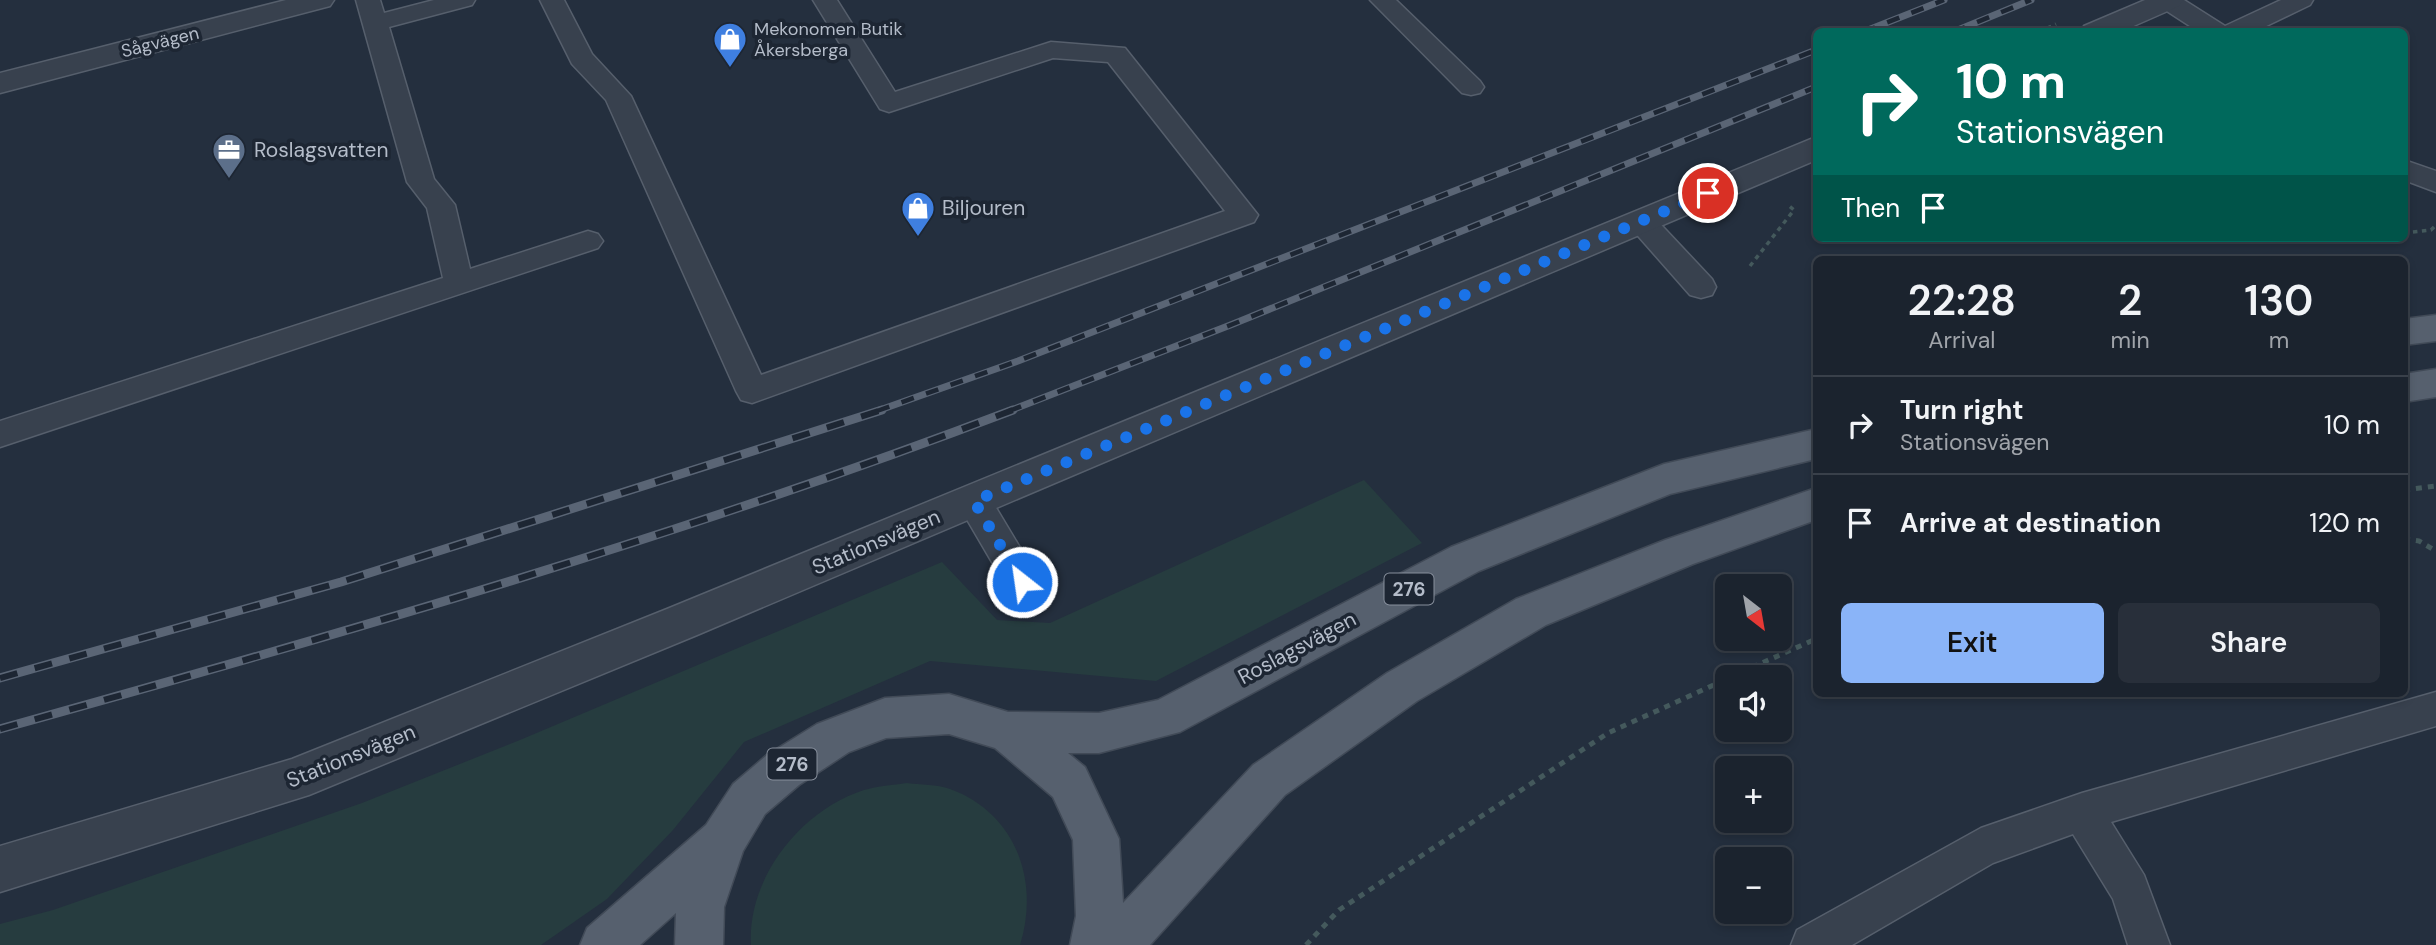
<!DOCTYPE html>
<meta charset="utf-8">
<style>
body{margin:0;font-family:"DM Sans",sans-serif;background:#282f3a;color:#f1f3f6;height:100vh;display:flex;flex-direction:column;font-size:26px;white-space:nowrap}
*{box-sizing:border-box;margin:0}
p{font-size:23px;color:#a0a4aa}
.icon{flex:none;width:38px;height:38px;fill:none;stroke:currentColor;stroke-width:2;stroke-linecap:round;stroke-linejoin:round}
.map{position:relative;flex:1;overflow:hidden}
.panel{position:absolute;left:1813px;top:256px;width:595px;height:441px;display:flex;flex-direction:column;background:#1b232e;border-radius:10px;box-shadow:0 4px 10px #0003,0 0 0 2px #39404a}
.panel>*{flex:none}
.banner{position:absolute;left:1813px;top:28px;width:595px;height:214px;border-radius:10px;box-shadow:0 4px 10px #0003,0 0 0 2px #39404a;background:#00695c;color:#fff;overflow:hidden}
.needle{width:46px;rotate:149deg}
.tools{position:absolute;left:1715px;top:574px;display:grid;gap:14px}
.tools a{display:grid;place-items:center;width:77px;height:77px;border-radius:10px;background:#1b232e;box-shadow:0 4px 10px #0003,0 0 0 2px #39404a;font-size:35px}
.pin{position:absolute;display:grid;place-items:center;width:60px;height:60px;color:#fff;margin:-30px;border:4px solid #fff;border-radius:50%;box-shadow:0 2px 7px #0007}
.me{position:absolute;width:77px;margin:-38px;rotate:330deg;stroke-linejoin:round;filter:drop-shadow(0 0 5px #0008)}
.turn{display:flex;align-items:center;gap:24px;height:147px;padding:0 28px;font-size:32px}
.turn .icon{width:91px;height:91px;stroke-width:2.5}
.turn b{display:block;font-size:49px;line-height:60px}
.then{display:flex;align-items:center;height:66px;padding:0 28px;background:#0003;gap:14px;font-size:26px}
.eta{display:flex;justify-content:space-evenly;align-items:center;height:119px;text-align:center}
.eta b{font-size:42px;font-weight:600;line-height:49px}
.action{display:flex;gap:14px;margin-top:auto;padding:14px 28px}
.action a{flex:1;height:80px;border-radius:10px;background:#8ab4f8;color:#111;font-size:28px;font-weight:600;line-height:80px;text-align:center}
.action a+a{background:#282f3a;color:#f1f3f6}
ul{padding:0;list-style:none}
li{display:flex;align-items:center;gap:21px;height:98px;padding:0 28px;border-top:2px solid #39404a}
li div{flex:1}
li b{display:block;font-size:26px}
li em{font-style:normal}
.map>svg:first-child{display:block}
.green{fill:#263c3f}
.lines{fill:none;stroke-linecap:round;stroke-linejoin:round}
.service-casing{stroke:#565f6c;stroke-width:3}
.minor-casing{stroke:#565f6c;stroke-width:3}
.tertiary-casing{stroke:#565f6c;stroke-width:3}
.primary-casing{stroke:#414a57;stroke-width:3}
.path-far1{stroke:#44595c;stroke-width:3.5;stroke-dasharray:4.5 4.5;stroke-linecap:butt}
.path{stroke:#44595c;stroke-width:5;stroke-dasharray:6 6;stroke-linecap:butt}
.service{fill:#38414e;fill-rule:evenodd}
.minor{fill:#38414e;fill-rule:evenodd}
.tertiary{fill:#38414e;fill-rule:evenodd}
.primary{fill:#56606e;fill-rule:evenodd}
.rail-far1-casing{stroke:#5a6575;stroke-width:7}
.rail-casing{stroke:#5a6575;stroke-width:9}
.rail-far1{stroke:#1d2633;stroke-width:4.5;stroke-dasharray:13;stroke-linecap:butt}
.rail{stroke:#1d2633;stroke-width:6;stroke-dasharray:18;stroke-linecap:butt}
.route{stroke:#1a73e8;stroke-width:12;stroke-dasharray:0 21.6}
.labels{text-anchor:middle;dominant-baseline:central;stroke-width:7;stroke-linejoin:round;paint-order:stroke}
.far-poi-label{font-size:18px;fill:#b4bcc9;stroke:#1d2633;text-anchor:start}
.far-street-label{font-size:18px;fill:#b4bcc9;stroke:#1d2633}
.shield{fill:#1d2633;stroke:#878f9c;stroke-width:2}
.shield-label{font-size:19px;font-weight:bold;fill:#b4bcc9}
.poi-label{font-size:21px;fill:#b4bcc9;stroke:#1d2633;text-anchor:start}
.street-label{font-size:21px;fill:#b4bcc9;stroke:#1d2633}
</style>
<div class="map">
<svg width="2436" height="945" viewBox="0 0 2436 945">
<rect width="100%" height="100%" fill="#242f3e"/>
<!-- green -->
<g class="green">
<path d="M 1364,480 L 1422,543 L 1156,681 L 930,661 L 744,742 L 673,830 L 607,899 L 541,945 L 0,945 L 0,924 L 53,910 L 362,803 L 520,740 L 942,562 L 997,620 L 1050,623 Z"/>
<path d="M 907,783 C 920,785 937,784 950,789 C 1016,813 1040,881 1020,945 L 751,945 C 747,878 801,810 864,790 C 878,786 893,785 907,783 Z"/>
</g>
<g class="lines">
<defs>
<g id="service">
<path d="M 356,0 L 380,0 L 384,13 L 434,0 L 475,0 L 472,5 L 389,27 L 434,179 L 455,205 L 470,269 L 588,231 L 598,234 L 603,241 L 598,248 L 0,447 L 0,421 L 443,278 L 427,208 L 407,182 Z"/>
<path d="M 540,0 L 564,0 L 592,54 L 631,96 L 761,375 L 1225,211 L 1108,62 L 1053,58 L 889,112 L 880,109 L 813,0 L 837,0 L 895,92 L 1051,42 L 1125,48 L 1258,215 L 1254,222 L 752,403 L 741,400 L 736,391 L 606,100 L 572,64 Z"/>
<path d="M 1370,0 L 1396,0 L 1480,81 L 1484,87 L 1480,93 L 1471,95 L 1462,93 Z"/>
<path d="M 2184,0 L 2225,26 L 2281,0 L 2313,0 L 2310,5 L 2254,32 L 2199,32 L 2159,6 L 2156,1 Z"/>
<path d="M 2404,160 L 2436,171 L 2436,192 L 2404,180 Z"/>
<path d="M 1641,211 L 1651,214 L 1712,279 L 1716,287 L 1712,295 L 1701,298 L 1690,295 L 1631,228 L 1627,221 L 1631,214 Z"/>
<path d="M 974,487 L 986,491 L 1034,571 L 1040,582 L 1034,593 L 1022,597 L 1010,593 L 962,511 L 957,501 L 962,491 Z"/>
<path d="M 2436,692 L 2436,726 L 2111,822 L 2144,875 L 2170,945 L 2128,945 L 2113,899 L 2073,834 L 1993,863 L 1852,945 L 1791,945 L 1797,930 L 1981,828 L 2082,793 Z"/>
</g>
<g id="minor">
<path d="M 2145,0 L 2183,0 L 2179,6 L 2120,32 L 2080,32 L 2084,26 Z"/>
<path d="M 1816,137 L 1816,160 L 697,635 L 309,795 L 0,892 L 0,846 L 292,759 L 667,609 Z"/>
</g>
<path id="tertiary" d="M 286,0 L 334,0 L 330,6 L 0,93 L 0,73 Z"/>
<g id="primary">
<path d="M 2436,315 L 2436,341 L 2404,345 L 2404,319 Z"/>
<path d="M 2436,369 L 2436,397 L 2404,402 L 2404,374 Z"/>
<path d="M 1816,429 L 1816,459 L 1670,494 L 1479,571 L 1180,732 L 1099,753 L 1068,753 L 1085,767 L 1119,839 L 1123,903 L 1253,765 L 1387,673 L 1516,599 L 1665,540 L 1816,488 L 1816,520 L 1693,564 L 1546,625 L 1417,701 L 1285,795 L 1150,945 L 1070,945 L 1076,916 L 1073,840 L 1053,797 L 995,748 L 949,734 L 886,738 L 849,752 L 799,785 L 765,814 L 743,851 L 724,907 L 723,945 L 675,945 L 676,913 L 640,945 L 580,945 L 587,928 L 706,825 L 733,784 L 767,755 L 817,724 L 885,698 L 949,694 L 1008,712 L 1099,713 L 1158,700 L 1451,547 L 1664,464 Z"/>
</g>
</defs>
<!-- service casing -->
<use href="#service" class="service-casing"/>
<!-- minor casing -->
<use href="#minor" class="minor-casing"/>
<!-- tertiary casing -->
<use href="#tertiary" class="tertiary-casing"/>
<!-- primary casing -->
<use href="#primary" class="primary-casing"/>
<!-- path-far1 -->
<g class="path-far1">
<path d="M 2039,32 L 2056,24"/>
<path d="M 2404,233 L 2431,230 L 2436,225"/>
<path d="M 2348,238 L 2369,238"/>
<path d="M 1750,266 L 1794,210 L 1787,204"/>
</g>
<!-- path -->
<g class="path">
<path d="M 2404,490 L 2436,486"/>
<path d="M 2404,539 L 2419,541 L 2436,551"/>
<path d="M 1730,677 L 1816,639"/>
<path d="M 1306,945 L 1339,910 L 1608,733 L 1727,679"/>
</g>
<!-- service -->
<use href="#service" class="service"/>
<!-- minor -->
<use href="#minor" class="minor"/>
<!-- tertiary -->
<use href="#tertiary" class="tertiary"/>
<!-- primary -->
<use href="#primary" class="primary"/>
<defs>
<g id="rail-far1">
<path d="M 1863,32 L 1944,0"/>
<path d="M 1953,32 L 2031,0"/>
<path d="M 877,411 L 1018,361 L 1816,50"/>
<path d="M 1009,411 L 1233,324 L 1816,87"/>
</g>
<g id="rail">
<path d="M 0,678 L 341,582 L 882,410"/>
<path d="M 0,729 C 341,634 682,536 1013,410"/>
</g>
</defs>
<!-- rail-far1 casing -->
<use href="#rail-far1" class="rail-far1-casing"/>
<!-- rail casing -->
<use href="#rail" class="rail-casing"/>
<!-- rail-far1 -->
<use href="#rail-far1" class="rail-far1"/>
<!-- rail -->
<use href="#rail" class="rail"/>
</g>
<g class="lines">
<!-- route -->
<path class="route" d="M 1022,582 L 974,501 L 1708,193"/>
</g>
<!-- icons -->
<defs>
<symbol id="shop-pin" viewBox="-11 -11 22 30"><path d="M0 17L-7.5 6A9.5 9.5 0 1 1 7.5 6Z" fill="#3f7fe0" stroke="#1d2633"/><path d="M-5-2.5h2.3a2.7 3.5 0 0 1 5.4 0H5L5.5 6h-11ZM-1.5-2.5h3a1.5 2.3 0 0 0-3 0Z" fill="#fff"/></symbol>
<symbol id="office-pin" viewBox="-11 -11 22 30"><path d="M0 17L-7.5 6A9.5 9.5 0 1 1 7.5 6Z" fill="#5c6f8a" stroke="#1d2633"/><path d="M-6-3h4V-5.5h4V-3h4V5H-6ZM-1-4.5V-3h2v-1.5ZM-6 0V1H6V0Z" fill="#fff"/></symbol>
</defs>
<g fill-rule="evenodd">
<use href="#shop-pin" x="711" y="20" width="38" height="52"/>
<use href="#office-pin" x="210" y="131" width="38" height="52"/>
<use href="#shop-pin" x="899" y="189" width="38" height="52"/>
</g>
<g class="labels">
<!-- far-poi labels -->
<g class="far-poi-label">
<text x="754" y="29">Mekonomen Butik<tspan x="754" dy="21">Åkersberga</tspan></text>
</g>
<!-- far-street labels -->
<g class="far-street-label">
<text transform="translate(160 42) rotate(-14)">Sågvägen</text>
</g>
<!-- shield labels -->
<g class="shield">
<rect x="1384.5" y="573.5" width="49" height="31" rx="5"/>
<rect x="767.5" y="748.5" width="49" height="31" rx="5"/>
</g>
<g class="shield-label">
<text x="1409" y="589">276</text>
<text x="792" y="764">276</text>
</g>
<!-- poi labels -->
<g class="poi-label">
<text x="254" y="150">Roslagsvatten</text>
<text x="942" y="208">Biljouren</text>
</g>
<!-- street labels -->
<g class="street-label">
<text transform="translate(876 542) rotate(-23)">Stationsvägen</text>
<text transform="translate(1297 648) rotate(-28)">Roslagsvägen</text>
<text transform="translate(351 756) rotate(-22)">Stationsvägen</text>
</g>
</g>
</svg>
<div class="tools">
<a><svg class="needle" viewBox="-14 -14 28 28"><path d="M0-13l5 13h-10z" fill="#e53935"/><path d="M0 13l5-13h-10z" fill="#a0a4aa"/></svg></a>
<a><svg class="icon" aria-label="sound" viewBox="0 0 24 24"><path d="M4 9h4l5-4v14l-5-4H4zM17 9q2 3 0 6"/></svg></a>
<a>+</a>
<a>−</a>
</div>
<div class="pin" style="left:1708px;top:193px;background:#d93025"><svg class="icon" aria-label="arrive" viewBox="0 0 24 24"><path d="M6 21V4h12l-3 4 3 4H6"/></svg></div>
<svg class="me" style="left:1022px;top:582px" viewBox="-20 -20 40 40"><circle r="17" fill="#1a73e8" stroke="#fff" stroke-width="3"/><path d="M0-11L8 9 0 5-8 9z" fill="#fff"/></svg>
<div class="banner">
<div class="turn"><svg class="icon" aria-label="right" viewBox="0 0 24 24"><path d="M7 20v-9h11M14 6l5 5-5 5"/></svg><div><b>10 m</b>Stationsvägen</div></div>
<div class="then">Then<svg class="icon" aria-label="arrive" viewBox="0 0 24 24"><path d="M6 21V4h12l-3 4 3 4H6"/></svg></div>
</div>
<section class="panel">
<div class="eta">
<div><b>22:28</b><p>Arrival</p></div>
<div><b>2</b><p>min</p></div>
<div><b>130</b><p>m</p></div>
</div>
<ul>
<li><svg class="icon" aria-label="right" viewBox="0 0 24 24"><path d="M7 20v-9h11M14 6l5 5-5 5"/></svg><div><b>Turn right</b><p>Stationsvägen</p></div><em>10 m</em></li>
<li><svg class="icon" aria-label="arrive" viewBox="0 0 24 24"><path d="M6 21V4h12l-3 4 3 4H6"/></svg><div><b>Arrive at destination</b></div><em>120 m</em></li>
</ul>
<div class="action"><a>Exit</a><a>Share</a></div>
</section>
</div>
